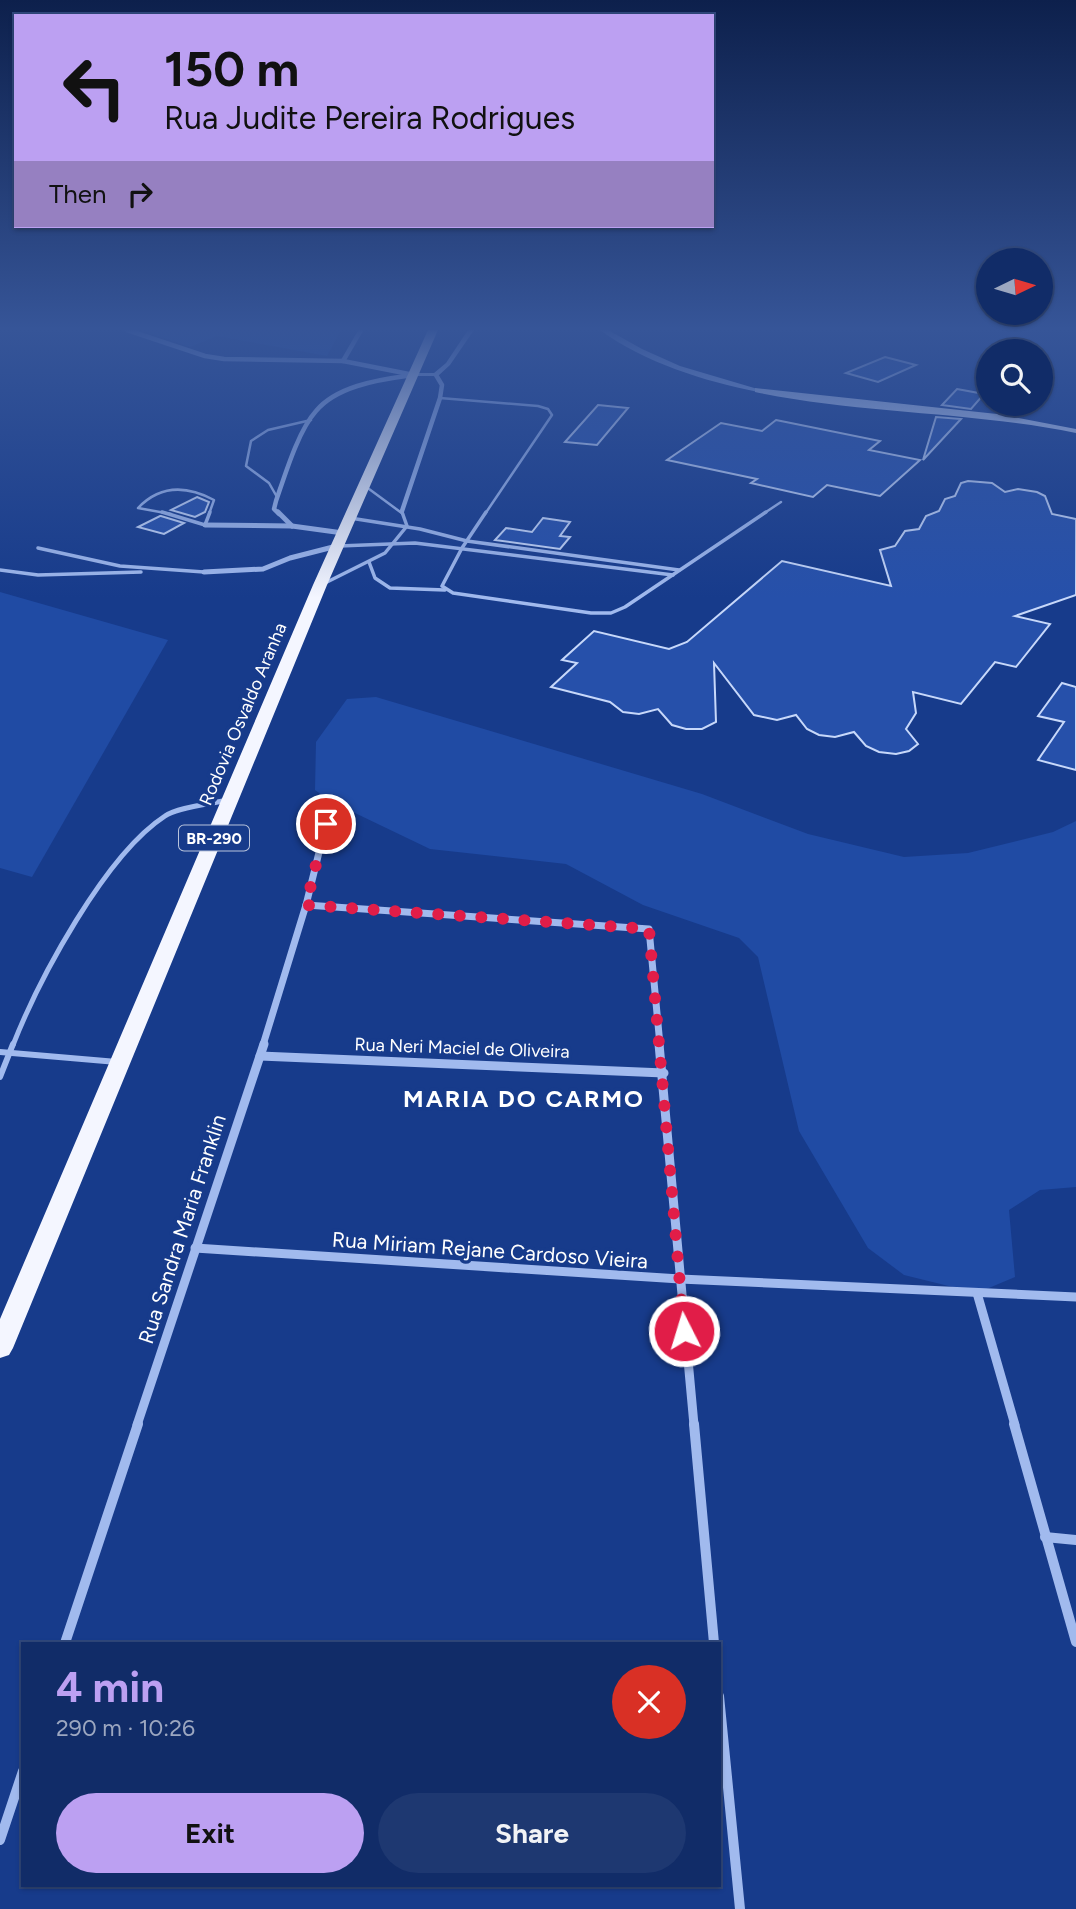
<!DOCTYPE html>
<meta charset="utf-8">
<style>
body{margin:0;font-family:Figtree,sans-serif;background:#1e3871;color:#f1f3f6;height:100vh;display:flex;flex-direction:column;font-size:26px;white-space:nowrap}
*{box-sizing:border-box;margin:0}
p{font-size:23px;color:#9ca7c0}
.icon{flex:none;width:38px;height:38px;fill:none;stroke:currentColor;stroke-width:2;stroke-linecap:round;stroke-linejoin:round}
.map{position:relative;flex:1;overflow:hidden}
.sheet{position:absolute;left:21px;top:1642px;width:700px;height:245px;display:flex;flex-direction:column;background:#112c68;border-radius:0px;box-shadow:0 2px 5px #0004,0 0 0 2px #30487c}
.sheet>*{flex:none}
.top-card{position:absolute;left:14px;top:14px;width:700px;height:214px;border-radius:0px;box-shadow:0 2px 5px #0004,0 0 0 2px #30487c;background:#bca0f2;color:#111;overflow:hidden}
.needle{width:46px;rotate:85deg}
.fabs{position:absolute;left:976px;top:248px;display:grid;gap:14px}
.fabs a{display:grid;place-items:center;width:77px;height:77px;border-radius:50%;background:#112c68;box-shadow:0 2px 5px #0004,0 0 0 2px #30487c;font-size:35px}
.pin{position:absolute;display:grid;place-items:center;width:60px;height:60px;color:#fff;margin:-30px;border:4px solid #fff;border-radius:50%;box-shadow:0 2px 7px #0007}
.me{position:absolute;width:77px;margin:-38px;rotate:355deg;stroke-linejoin:round;filter:drop-shadow(0 0 5px #0008)}
.turn{display:flex;align-items:center;gap:24px;height:147px;padding:0 35px;font-size:32px}
.turn .icon{width:91px;height:91px;stroke-width:2.5}
.turn b{display:block;font-size:49px;line-height:60px}
.then{display:flex;align-items:center;height:66px;padding:0 35px;background:#0003;gap:14px;font-size:26px}
.round{display:grid;place-items:center;flex:none;width:74px;height:74px;border-radius:37px;background:#1e3871}
.summary{display:flex;align-items:center;justify-content:space-between;height:119px;padding:0 35px}
h1{font-size:42px;font-weight:700;line-height:52px;color:#bca0f2}
.button{display:flex;gap:14px;margin-top:auto;padding:14px 35px}
.button a{flex:1;height:80px;border-radius:42px;background:#bca0f2;color:#111;font-size:28px;font-weight:700;line-height:80px;text-align:center}
.button a+a{background:#1e3871;color:#f1f3f6}
.map>svg:first-child{display:block}
.green{fill:#204ba4}
.building{fill:#2650aa;stroke:#c7d8fa;stroke-width:2}
.lines{fill:none;stroke-linecap:round;stroke-linejoin:round}
.service-far3{stroke:#a1baee;stroke-width:2.5}
.service-far2{stroke:#a1baee;stroke-width:3.5}
.service-far1{stroke:#a1baee;stroke-width:5}
.service{stroke:#a1baee;stroke-width:6}
.minor-far4{stroke:#a1baee;stroke-width:4.5}
.minor-far3{stroke:#a1baee;stroke-width:5}
.minor-far2{stroke:#a1baee;stroke-width:7}
.minor-far1{stroke:#a1baee;stroke-width:9}
.minor{stroke:#a1baee;stroke-width:10}
.tertiary{fill:#a1baee;fill-rule:evenodd}
.secondary{fill:#cedcfa;fill-rule:evenodd}
.trunk{fill:#f4f6ff;fill-rule:evenodd}
.route{stroke:#e11d48;stroke-width:12;stroke-dasharray:0 21.6}
.labels{text-anchor:middle;dominant-baseline:central;stroke-width:7;stroke-linejoin:round;paint-order:stroke}
.shield{fill:#173b8b;stroke:#b9c4dc;stroke-width:2}
.shield-label{font-size:16px;font-weight:bold;fill:#fff}
.street-label{font-size:18px;fill:#fff;stroke:#173b8b}
.near-street-label{font-size:21px;fill:#fff;stroke:#173b8b}
.district-label{font-size:24px;font-weight:bold;letter-spacing:2px;fill:#fff;stroke:#173b8b}
</style>
<div class="map">
<svg width="1076" height="1909" viewBox="0 0 1076 1909">
<rect width="100%" height="100%" fill="#173b8b"/>
<!-- green -->
<g class="green">
<path d="M 140,330 L 341,330 L 327,356 L 217,336 L 190,347 Z"/>
<path d="M 0,592 L 168,640 L 32,877 L 0,868 Z"/>
<path d="M 376,697 L 702,794 L 808,834 L 904,857 L 968,853 L 1053,832 L 1076,821 L 1076,1187 L 1040,1190 L 1009,1210 L 1015,1277 L 977,1293 L 904,1275 L 868,1248 L 799,1131 L 758,957 L 739,938 L 643,905 L 566,864 L 430,849 L 332,802 L 315,790 L 316,742 L 347,699 Z"/>
</g>
<!-- building -->
<g class="building">
<path d="M 885,357 L 916,365 L 878,382 L 846,373 Z"/>
<path d="M 957,389 L 984,394 L 971,409 L 942,405 Z"/>
<path d="M 598,405 L 628,408 L 597,445 L 565,442 Z"/>
<path d="M 936,417 L 961,419 L 923,460 Z"/>
<path d="M 776,420 L 880,441 L 869,450 L 920,460 L 880,496 L 827,485 L 813,497 L 751,483 L 757,479 L 667,460 L 721,423 L 762,431 Z"/>
<path d="M 968,481 L 992,483 L 1005,492 L 1018,489 L 1037,492 L 1045,496 L 1052,514 L 1076,519 L 1076,595 L 1015,616 L 1050,624 L 1016,667 L 995,662 L 961,704 L 913,692 L 916,713 L 906,729 L 918,744 L 909,751 L 896,754 L 879,752 L 866,746 L 854,732 L 835,737 L 819,735 L 807,729 L 796,715 L 777,720 L 754,715 L 714,663 L 716,722 L 702,729 L 686,729 L 672,725 L 658,709 L 639,714 L 623,712 L 610,702 L 551,687 L 577,663 L 562,660 L 594,631 L 669,649 L 687,642 L 782,561 L 891,586 L 880,550 L 895,546 L 905,531 L 919,529 L 926,516 L 939,511 L 945,499 L 955,496 L 961,483 Z"/>
<path d="M 197,497 L 209,502 L 205,512 L 195,517 L 171,510 Z"/>
<path d="M 160,516 L 161,516 L 184,523 L 164,534 L 138,527 Z"/>
<path d="M 543,518 L 570,522 L 560,536 L 570,537 L 560,549 L 495,540 L 506,528 L 532,532 Z"/>
<path d="M 1062,683 L 1076,687 L 1076,770 L 1038,760 L 1064,722 L 1038,716 Z"/>
</g>
<g class="lines">
<!-- service-far3 -->
<g class="service-far3">
<path d="M 440,398 L 538,406 L 548,409 L 552,415 L 485,514"/>
<path d="M 365,486 L 403,514"/>
<path d="M 277,497 L 269,483 L 246,466 L 251,441 L 268,430 L 311,420"/>
<path d="M 171,514 L 138,508 C 160,485 186,485 214,500 L 209,514"/>
<path d="M 763,514 L 781,502"/>
</g>
<!-- service-far2 -->
<g class="service-far2">
<path d="M 162,512 L 205,525 L 210,512"/>
<path d="M 486,512 L 462,548 L 442,586 L 453,593 L 591,613 L 611,613 L 625,607 L 766,512"/>
<path d="M 350,518 L 420,529 L 467,541 L 679,570"/>
<path d="M 339,546 L 415,543 L 673,575"/>
<path d="M 38,548 L 120,566 L 204,572"/>
<path d="M 369,562 L 375,578 L 390,588 L 445,590"/>
<path d="M 0,570 L 38,575 L 141,572"/>
<path d="M 323,584 L 385,553 L 407,526 L 402,512"/>
</g>
<!-- service-far1 -->
<path class="service-far1" d="M 13,1045 C 39,979 105,855 165,816 C 178,807 211,804 227,800"/>
<!-- service -->
<g class="service">
<path d="M 0,1052 L 117,1062"/>
<path d="M 0,1077 L 13,1044"/>
</g>
<!-- minor-far4 -->
<g class="minor-far4">
<path d="M 127,330 L 205,356 L 224,359 L 343,361 L 414,375"/>
<path d="M 343,361 L 361,330"/>
<path d="M 402,511 L 440,398 L 442,385 L 436,375"/>
<path d="M 279,514 L 274,509 L 276,501 C 285,475 298,431 316,411 C 336,387 376,380 406,376"/>
</g>
<!-- minor-far3 -->
<g class="minor-far3">
<path d="M 278,512 L 292,526"/>
<path d="M 205,525 L 292,526 L 343,533"/>
<path d="M 204,572 L 263,569 L 290,558 L 337,546"/>
</g>
<!-- minor-far2 -->
<g class="minor-far2">
<path d="M 306,905 L 649,929 L 660,1045"/>
<path d="M 263,1045 L 306,905 L 326,824"/>
</g>
<!-- minor-far1 -->
<g class="minor-far1">
<path d="M 659,1044 L 694,1425"/>
<path d="M 260,1056 L 664,1073"/>
<path d="M 195,1248 L 680,1279 L 1076,1297"/>
<path d="M 977,1293 L 1015,1425"/>
<path d="M 137,1425 L 264,1044"/>
</g>
<!-- minor -->
<g class="minor">
<path d="M 694,1424 L 714,1643"/>
<path d="M 1014,1424 L 1076,1642"/>
<path d="M 1045,1537 L 1076,1540"/>
<path d="M 65,1643 L 138,1424"/>
<path d="M 719,1696 L 740,1909"/>
<path d="M 0,1840 L 23,1771"/>
</g>
<!-- tertiary -->
<g class="tertiary">
<path d="M 468,330 L 474,330 L 450,365 L 438,376 L 412,376 L 412,374 L 414,373 L 434,373 L 446,363 Z"/>
<path d="M 600,330 L 608,330 L 642,349 L 680,366 L 761,390 L 758,392 C 704,381 645,363 600,330 Z"/>
</g>
<!-- secondary -->
<path class="secondary" d="M 755,388 L 997,414 L 1076,429 L 1076,433 C 969,411 860,414 755,392 Z"/>
<!-- trunk -->
<path class="trunk" d="M 428,330 L 438,330 L 327,585 L 13,1348 L 9,1355 L 0,1358 L 0,1319 L 313,585 Z"/>
</g>
<!-- sky -->
<linearGradient id="sky" x2="0" y2="1"><stop stop-color="#0d204c"/><stop offset="0.55" stop-color="#365598"/><stop offset="1" stop-color="#365598" stop-opacity="0"/></linearGradient>
<rect width="1076" height="598" fill="url(#sky)"/>
<g class="lines">
<!-- route -->
<path class="route" d="M 326,824 L 306,905 L 649,929 L 684,1331"/>
</g>
<g class="labels">
<!-- shield labels -->
<rect class="shield" x="179" y="825.5" width="70" height="25" rx="5"/>
<g class="shield-label">
<text x="214" y="838">BR-290</text>
</g>
<!-- street labels -->
<g class="street-label">
<text transform="translate(243 714) rotate(-67)">Rodovia Osvaldo Aranha</text>
<text transform="translate(462 1048) rotate(2)">Rua Neri Maciel de Oliveira</text>
</g>
<!-- near-street labels -->
<g class="near-street-label">
<text transform="translate(182 1229) rotate(-72)">Rua Sandra Maria Franklin</text>
<text transform="translate(490 1250) rotate(4)">Rua Miriam Rejane Cardoso Vieira</text>
</g>
<!-- district labels -->
<g class="district-label">
<text x="524" y="1098">MARIA DO CARMO</text>
</g>
</g>
</svg>
<div class="fabs">
<a><svg class="needle" viewBox="-14 -14 28 28"><path d="M0-13l5 13h-10z" fill="#e53935"/><path d="M0 13l5-13h-10z" fill="#9ca7c0"/></svg></a>
<a><svg class="icon" aria-label="search" viewBox="0 0 24 24"><circle cx="10" cy="10" r="6"/><path d="M15 15l6 6"/></svg></a>
</div>
<div class="pin" style="left:326px;top:824px;background:#d93025"><svg class="icon" aria-label="arrive" viewBox="0 0 24 24"><path d="M6 21V4h12l-3 4 3 4H6"/></svg></div>
<svg class="me" style="left:684px;top:1331px" viewBox="-20 -20 40 40"><circle r="17" fill="#e11d48" stroke="#fff" stroke-width="3"/><path d="M0-11L8 9 0 5-8 9z" fill="#fff"/></svg>
<div class="top-card">
<div class="turn"><svg class="icon" aria-label="left" viewBox="0 0 24 24"><path d="M17 20v-9H6M10 6l-5 5 5 5"/></svg><div><b>150 m</b>Rua Judite Pereira Rodrigues</div></div>
<div class="then">Then<svg class="icon" aria-label="right" viewBox="0 0 24 24"><path d="M7 20v-9h11M14 6l5 5-5 5"/></svg></div>
</div>
<section class="sheet">
<div class="summary"><div><h1>4 min</h1><p>290 m · 10:26</p></div><a class="round" style="background:#d93025;color:#fff"><svg class="icon" aria-label="close" viewBox="0 0 24 24"><path d="M6 6l12 12M18 6L6 18"/></svg></a></div>
<div class="button"><a>Exit</a><a>Share</a></div>
</section>
</div>
